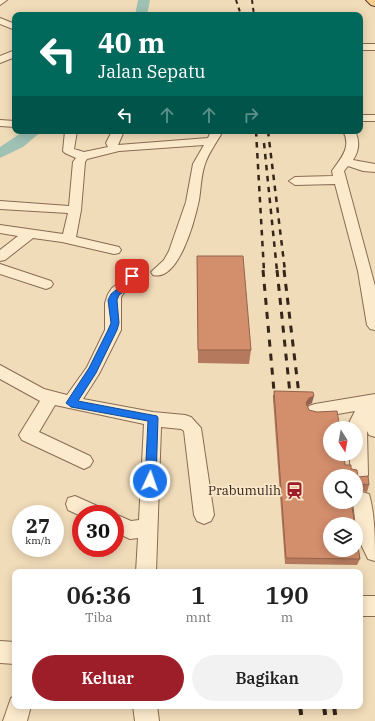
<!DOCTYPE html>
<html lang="id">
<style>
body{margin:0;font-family:"IBM Plex Serif",serif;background:#f2f2f2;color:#222;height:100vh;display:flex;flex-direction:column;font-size:15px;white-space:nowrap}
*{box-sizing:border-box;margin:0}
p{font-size:13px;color:#767676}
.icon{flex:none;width:22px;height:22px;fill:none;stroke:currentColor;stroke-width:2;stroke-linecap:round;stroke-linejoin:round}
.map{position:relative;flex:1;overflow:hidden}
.panel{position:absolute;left:12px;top:569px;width:351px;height:140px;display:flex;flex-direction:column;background:#fff;border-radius:8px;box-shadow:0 2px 10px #0003}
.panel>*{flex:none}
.guide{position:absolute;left:12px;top:12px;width:351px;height:122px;border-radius:8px;box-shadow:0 2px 10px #0003;background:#00695c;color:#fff;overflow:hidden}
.needle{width:26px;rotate:169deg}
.buttons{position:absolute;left:323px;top:421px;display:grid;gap:8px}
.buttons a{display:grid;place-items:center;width:40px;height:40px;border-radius:50%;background:#fff;box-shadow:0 2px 10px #0003;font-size:20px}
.speed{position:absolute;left:12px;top:505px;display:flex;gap:8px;font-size:20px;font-weight:700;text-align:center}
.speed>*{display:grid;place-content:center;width:52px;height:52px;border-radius:50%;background:#fff;box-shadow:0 2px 10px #0003;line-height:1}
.speed small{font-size:10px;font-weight:400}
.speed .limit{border:6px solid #d22;background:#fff;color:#111}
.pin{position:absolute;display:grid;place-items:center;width:34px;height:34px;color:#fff;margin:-17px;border-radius:8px;box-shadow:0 2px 6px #0006}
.me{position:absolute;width:44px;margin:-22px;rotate:3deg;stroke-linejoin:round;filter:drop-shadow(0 0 3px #0008)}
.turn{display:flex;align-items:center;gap:14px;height:84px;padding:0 20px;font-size:18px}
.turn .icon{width:52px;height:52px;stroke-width:2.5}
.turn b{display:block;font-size:28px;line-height:34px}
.lanes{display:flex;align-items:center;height:38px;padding:0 20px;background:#0003;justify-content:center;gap:20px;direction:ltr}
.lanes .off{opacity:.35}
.eta{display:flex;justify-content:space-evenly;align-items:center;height:68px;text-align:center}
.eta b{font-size:24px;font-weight:600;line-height:28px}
.action{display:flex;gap:8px;margin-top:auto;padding:8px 20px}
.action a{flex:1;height:46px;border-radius:24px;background:#9d1e29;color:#fff;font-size:16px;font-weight:600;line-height:46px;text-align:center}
.action a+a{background:#f2f2f2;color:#222}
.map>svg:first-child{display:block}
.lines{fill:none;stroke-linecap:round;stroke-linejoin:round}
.river{fill:#9fc1b4;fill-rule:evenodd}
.minor-casing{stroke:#896b53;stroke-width:2}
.major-casing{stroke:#563928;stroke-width:2}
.minor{fill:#fceacd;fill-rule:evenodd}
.major{fill:#face8c;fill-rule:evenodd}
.rail-far3{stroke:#362519;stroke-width:2;stroke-dasharray:4 4;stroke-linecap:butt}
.rail-far2{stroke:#362519;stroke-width:2.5;stroke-dasharray:5.5 5.5;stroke-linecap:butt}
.rail-far1{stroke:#362519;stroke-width:3;stroke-dasharray:7 7;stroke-linecap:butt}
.rail{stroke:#362519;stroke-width:4;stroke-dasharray:9 9;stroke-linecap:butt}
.wall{fill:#b57a5d}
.shaded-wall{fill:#94634c}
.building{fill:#d38e6c;stroke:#94634c}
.route{fill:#1a73e8;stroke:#114b97}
.labels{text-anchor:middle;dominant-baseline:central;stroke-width:3.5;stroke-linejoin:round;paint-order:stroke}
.poi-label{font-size:13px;fill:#362519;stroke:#f8e7c9;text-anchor:end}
</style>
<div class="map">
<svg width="375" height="721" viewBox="0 0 375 721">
<rect width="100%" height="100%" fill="#f1dcb9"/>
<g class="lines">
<!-- river -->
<g class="river">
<path d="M 138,0 L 150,0 L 147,15 L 135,15 Z"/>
<path d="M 24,131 L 42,131 L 23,147 L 0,158 L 0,147 Z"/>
</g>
<defs>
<g id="minor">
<path d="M 0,0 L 7,0 L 0,5 Z"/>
<path d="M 0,18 L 15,24 L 15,30 L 0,24 Z"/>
<rect x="360" y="44" width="15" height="6"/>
<path d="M 15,50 L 15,57 L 0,63 L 0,56 Z"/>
<rect x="360" y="115" width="15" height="6"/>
<path d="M 0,120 L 15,121 L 15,127 L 0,126 Z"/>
<path d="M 65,131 L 77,131 L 74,149 L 84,152 L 108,147 L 106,143 L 112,131 L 124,131 L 118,145 L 208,138 L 211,131 L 223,131 C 217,142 209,152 205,164 C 201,175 201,188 199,200 C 195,219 179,282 153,275 L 151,272 L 164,260 L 169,251 L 186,202 L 193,164 L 204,145 L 119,151 L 87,159 L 85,162 L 81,210 L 76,237 L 119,247 L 121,250 L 119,253 L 114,254 L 62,242 L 33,238 L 5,260 L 0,261 L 0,250 L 18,236 L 0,233 L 0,225 L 63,234 L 68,213 L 0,209 L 0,201 L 69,206 L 73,162 L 76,158 L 65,153 L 63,151 Z"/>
<path d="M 343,131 L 355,131 C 360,141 359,151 353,160 L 375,164 L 375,172 L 363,171 L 348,166 L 344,171 L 375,286 L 375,330 L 370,329 L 367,325 L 358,271 L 335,184 L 295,185 L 289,181 L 295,177 L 333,176 L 332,171 C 341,158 352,147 343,131 Z"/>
<path d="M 0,264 L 51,281 L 53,284 L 51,287 L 46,289 L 0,274 Z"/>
<path d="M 132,271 L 137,273 L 139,276 C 136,288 124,288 121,298 L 121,330 L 99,374 L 83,399 L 153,412 L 185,415 L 191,417 L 201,428 L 214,515 L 211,521 L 204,524 L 197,521 L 194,515 L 184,431 L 181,429 L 161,427 L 156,572 L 136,572 L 138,538 L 130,539 L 115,532 L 115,514 L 131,521 L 139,520 L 144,424 L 55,405 L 39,432 L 90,456 L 93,461 L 90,466 L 84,469 L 22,440 L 19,435 L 40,401 L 0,379 L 0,365 L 44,389 L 67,395 L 87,367 L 105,330 L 105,303 L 108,294 L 112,288 L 124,279 L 127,273 Z"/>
<path d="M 375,394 L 375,437 L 369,435 L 367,431 L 368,475 L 365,481 L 359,483 L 356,482 L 356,476 L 350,475 L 350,454 L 356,454 L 356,428 L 349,428 L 349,423 L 355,411 L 315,418 L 309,416 L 306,411 L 309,406 L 315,404 Z"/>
<path d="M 362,492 L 369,494 C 375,514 375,540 375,561 L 368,559 L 357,536 L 353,502 L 356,502 L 356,494 Z"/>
<path d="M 75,496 L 102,508 L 105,514 L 81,514 L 81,516 L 68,510 L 66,504 L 68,498 Z"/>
<rect x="360" y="596" width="15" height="20"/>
<path d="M 0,641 L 15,642 L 15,664 L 0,663 Z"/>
<path d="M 15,696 L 15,706 L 31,706 L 27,721 L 3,721 L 11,698 Z"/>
<path d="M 133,706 L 157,706 L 159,721 L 135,721 Z"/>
</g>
<path id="major" d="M 366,0 L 375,0 L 375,6 L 371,5 Z"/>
</defs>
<!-- minor casing -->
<use href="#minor" class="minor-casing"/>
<!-- major casing -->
<use href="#major" class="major-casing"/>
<!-- minor -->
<use href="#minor" class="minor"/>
<!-- major -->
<use href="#major" class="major"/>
<!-- rail-far3 -->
<g class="rail-far3">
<path d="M 236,0 L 241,15"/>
<path d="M 252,0 L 254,15"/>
</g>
<!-- rail-far2 -->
<g class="rail-far2">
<path d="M 256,131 L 264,271"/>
<path d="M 268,131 L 285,271"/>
<path d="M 264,143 L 277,271"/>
</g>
<!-- rail-far1 -->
<g class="rail-far1">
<path d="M 263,270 L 275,402"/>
<path d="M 277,270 L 291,403"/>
<path d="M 284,270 L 300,403"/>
</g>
<!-- rail -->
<g class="rail">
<path d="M 307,553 L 309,572"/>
<path d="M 287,554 L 289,572"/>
<path d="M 316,554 L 318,572"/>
<path d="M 300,706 L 302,721"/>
<path d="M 324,706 L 326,721"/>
<path d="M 334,706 L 336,721"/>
</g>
</g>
<!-- wall -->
<g class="wall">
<path d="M 197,256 L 251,350 L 249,364 L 198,363 Z"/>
<path d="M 274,391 L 312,403 L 307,406 L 309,410 L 345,465 L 351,469 L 358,477 L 369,485 L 367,492 L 362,491 L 330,502 L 353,502 L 352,504 L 360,559 L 357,565 L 285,564 L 273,399 Z"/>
</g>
<!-- shaded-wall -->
<g class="shaded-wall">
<path d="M 314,396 L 312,403 L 308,405 L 305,410 L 306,403 L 309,398 Z"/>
<path d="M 364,484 L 362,491 L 356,492 L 358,486 Z"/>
</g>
<!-- building -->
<g class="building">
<path d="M 197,256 L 243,256 L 251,350 L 198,350 Z"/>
<path d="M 274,391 L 313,392 L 314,396 L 309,398 L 306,403 L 309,410 L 317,412 L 337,411 L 340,428 L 330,428 L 330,454 L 344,454 L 345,465 L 351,465 L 351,469 L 357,470 L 358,477 L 368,476 L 369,485 L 364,484 L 358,486 L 357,494 L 356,494 L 356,476 L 330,476 L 330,502 L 351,502 L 355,524 L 330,524 L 330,550 L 356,550 L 356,534 L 360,559 L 286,558 Z"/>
</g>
<!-- route -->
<path class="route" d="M 130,274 L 132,274 L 136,276 L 132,286 L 119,295 L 117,300 L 119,323 L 117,330 L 96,373 L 78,401 L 157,416 L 158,418 L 156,481 L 154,484 L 147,484 L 145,481 L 148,421 L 71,407 L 66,403 L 89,368 L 108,330 L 111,323 L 108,300 L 111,294 L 126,282 Z"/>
<!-- icons -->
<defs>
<symbol id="station-bare" viewBox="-9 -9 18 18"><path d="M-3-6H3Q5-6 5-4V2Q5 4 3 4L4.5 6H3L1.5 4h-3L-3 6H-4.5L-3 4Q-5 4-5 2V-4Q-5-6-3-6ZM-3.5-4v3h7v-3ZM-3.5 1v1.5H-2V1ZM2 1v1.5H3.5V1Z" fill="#9d1e29" stroke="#f8e7c9" stroke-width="2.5" paint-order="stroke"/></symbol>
</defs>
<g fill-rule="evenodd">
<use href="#station-bare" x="282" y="478" width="25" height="25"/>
</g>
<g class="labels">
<!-- poi labels -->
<g class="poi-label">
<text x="281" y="490">Prabumulih</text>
</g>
</g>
</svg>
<div class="buttons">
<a><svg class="needle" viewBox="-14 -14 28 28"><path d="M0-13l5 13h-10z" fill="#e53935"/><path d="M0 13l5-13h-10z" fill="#767676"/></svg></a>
<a><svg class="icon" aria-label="search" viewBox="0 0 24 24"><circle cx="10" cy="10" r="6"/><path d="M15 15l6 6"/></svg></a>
<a><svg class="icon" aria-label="layers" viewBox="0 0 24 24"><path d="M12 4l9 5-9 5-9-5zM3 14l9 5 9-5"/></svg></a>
</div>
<div class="speed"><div>27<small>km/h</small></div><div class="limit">30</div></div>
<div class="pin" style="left:132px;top:276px;background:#d93025"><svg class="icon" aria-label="arrive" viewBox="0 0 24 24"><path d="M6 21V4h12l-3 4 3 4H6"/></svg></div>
<svg class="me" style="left:150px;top:481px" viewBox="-20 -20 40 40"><circle r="17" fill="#1a73e8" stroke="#fff" stroke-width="3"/><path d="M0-11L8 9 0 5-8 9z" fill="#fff"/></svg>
<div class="guide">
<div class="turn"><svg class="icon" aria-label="left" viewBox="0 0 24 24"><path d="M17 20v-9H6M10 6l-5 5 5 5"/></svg><div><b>40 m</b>Jalan Sepatu</div></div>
<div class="lanes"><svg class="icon" aria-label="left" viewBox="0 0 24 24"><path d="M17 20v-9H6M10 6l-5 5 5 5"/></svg><svg class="icon off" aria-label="ahead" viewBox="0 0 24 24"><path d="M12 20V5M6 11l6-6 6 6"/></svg><svg class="icon off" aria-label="ahead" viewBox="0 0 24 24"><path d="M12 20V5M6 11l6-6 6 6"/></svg><svg class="icon off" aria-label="right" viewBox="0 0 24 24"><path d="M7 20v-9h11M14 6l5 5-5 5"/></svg></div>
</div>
<section class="panel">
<div class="eta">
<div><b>06:36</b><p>Tiba</p></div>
<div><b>1</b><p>mnt</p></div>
<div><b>190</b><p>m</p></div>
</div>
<div class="action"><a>Keluar</a><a>Bagikan</a></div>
</section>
</div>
